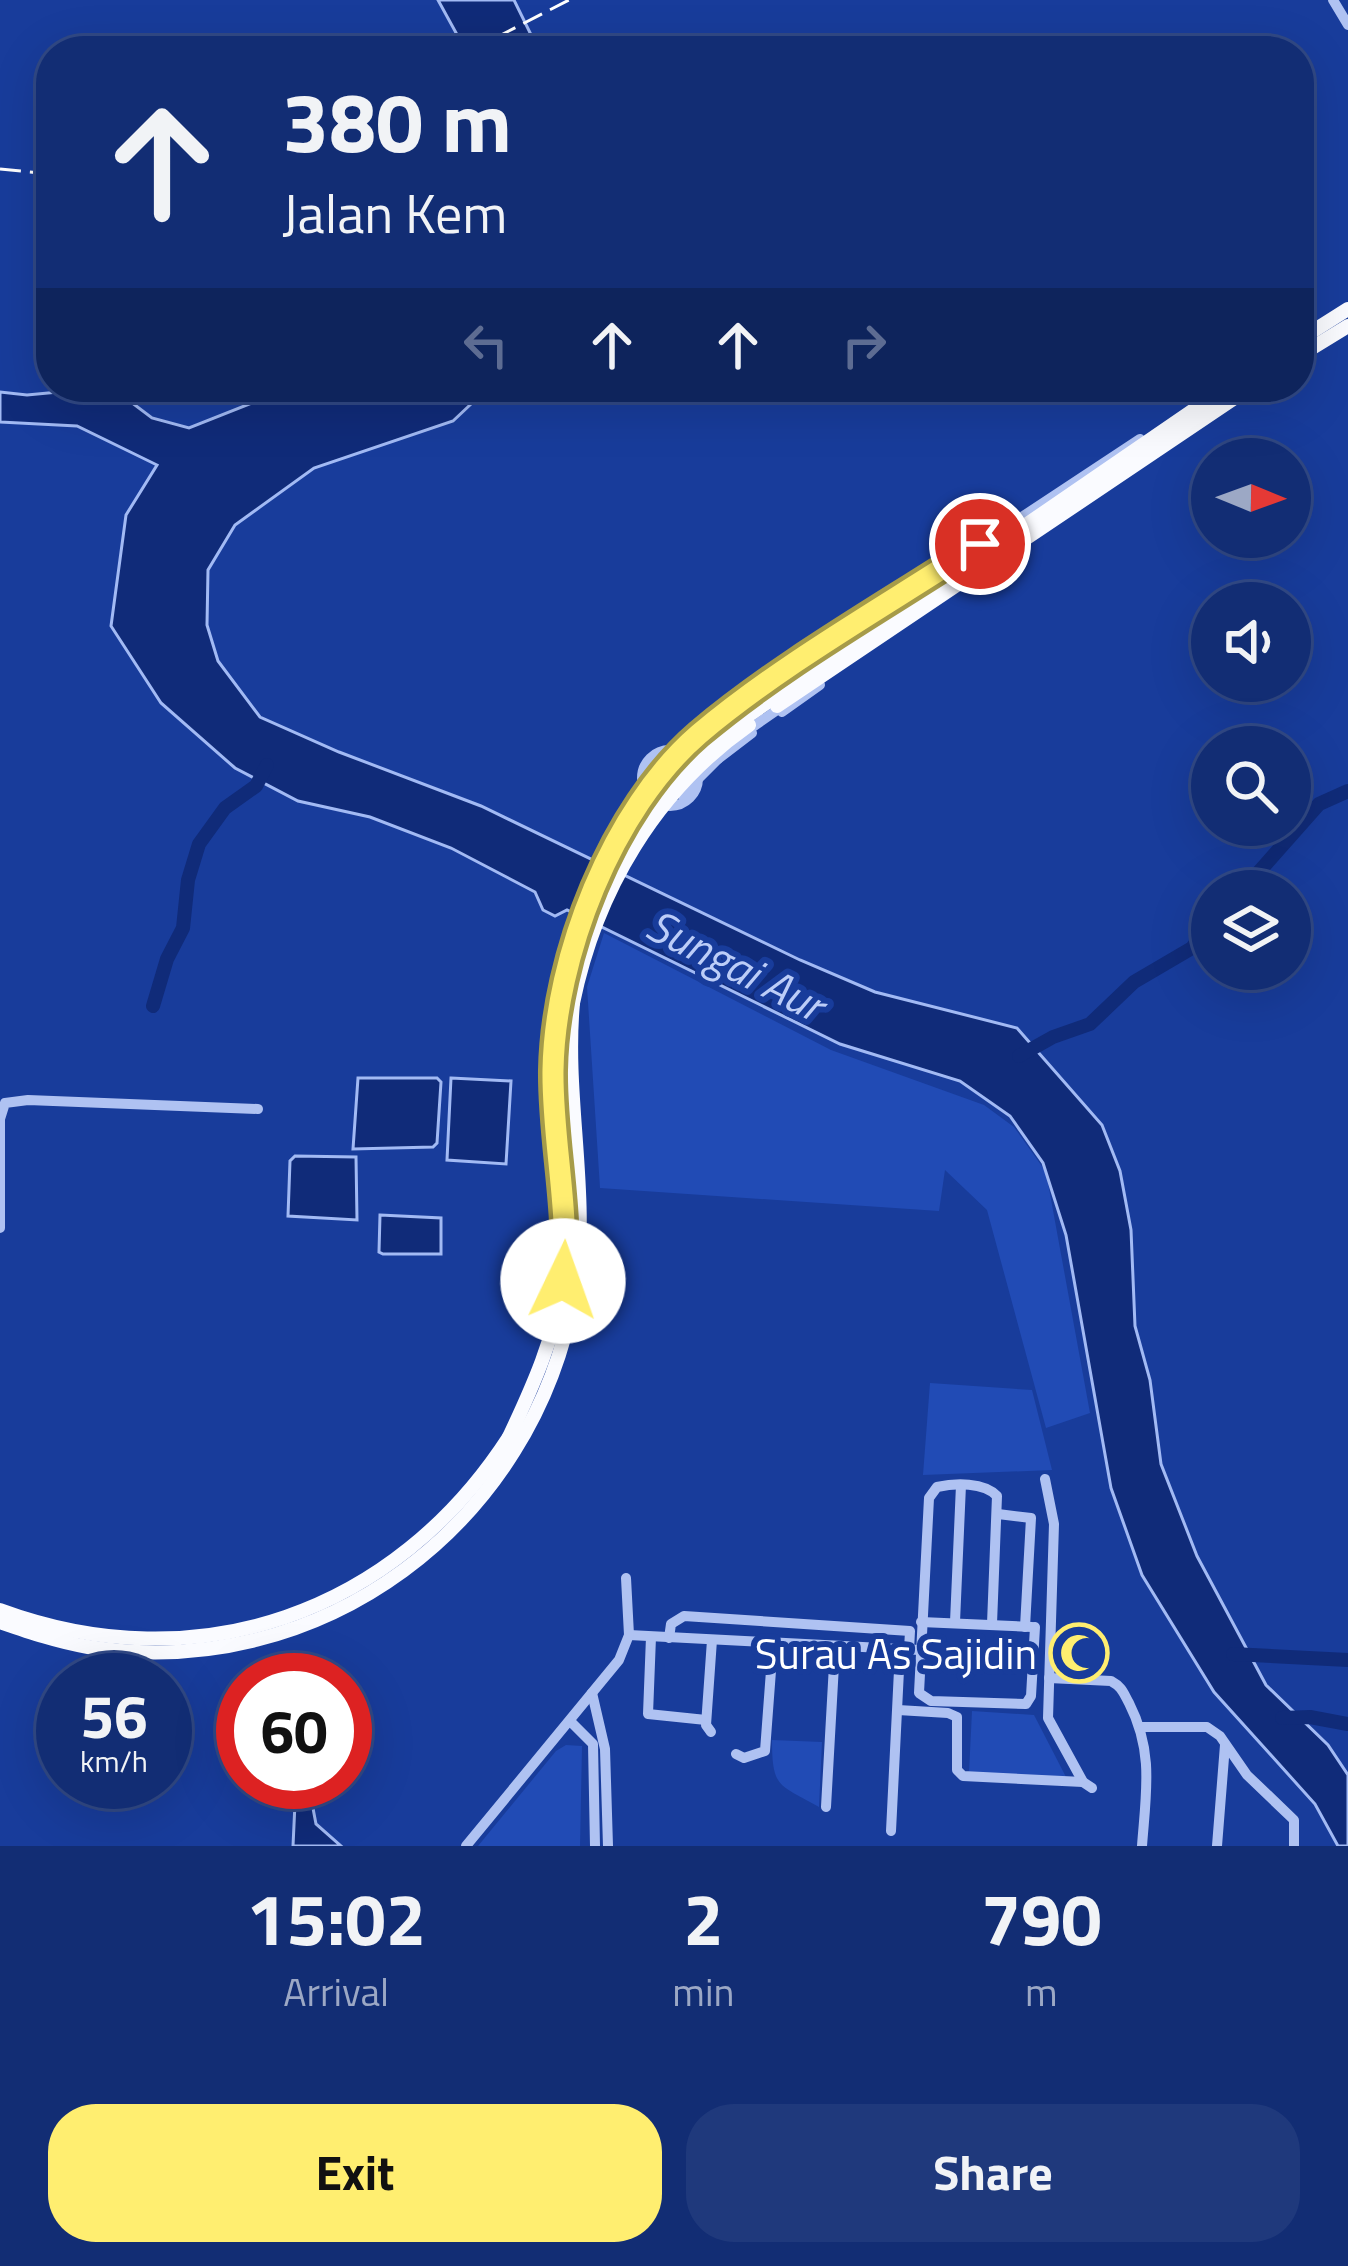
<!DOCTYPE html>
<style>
body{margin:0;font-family:"Titillium Web",sans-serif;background:#1f397c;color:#f1f3f6;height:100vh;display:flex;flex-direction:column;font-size:45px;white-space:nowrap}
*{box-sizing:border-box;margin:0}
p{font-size:39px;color:#9ca8c5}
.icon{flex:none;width:66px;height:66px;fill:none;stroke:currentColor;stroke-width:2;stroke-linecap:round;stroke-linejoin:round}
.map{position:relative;height:1846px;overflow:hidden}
.panel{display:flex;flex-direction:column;background:#122d74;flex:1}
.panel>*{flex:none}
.hud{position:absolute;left:36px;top:36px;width:1278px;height:366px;border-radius:48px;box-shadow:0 12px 48px #0002,0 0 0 3px #314986;background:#122d74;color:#f1f3f6;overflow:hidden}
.needle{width:78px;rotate:91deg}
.tools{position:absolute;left:1191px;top:438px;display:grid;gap:24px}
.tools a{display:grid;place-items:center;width:120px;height:120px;border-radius:50%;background:#122d74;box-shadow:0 12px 48px #0002,0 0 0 3px #314986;font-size:60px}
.speed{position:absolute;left:36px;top:1653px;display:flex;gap:24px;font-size:60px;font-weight:700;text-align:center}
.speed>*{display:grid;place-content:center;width:156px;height:156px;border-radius:50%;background:#122d74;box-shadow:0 12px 48px #0002,0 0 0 3px #314986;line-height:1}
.speed small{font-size:30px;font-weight:400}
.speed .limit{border:18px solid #d22;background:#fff;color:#111}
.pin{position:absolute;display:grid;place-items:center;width:102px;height:102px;color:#fff;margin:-51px;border:6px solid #fff;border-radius:50%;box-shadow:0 3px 12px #0007}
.me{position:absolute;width:132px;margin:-66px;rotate:3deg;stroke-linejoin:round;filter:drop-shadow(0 0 9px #0008)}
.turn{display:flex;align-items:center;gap:42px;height:252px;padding:0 48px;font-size:54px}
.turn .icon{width:156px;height:156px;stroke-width:2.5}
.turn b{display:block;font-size:84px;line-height:102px}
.lanes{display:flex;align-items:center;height:114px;padding:0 48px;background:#0003;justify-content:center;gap:60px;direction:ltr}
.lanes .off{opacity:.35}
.eta{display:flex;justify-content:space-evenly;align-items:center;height:204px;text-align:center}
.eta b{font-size:72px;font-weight:700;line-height:84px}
.cta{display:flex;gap:24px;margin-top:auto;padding:24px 48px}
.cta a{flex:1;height:138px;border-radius:48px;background:#ffee70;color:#111;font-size:48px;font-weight:700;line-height:138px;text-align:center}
.cta a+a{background:#1f397c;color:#f1f3f6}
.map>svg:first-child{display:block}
.green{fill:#214bb5}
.water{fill:#102b79;stroke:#a2baf4;stroke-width:3}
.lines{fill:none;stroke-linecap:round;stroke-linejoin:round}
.river{stroke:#102b79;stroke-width:14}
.minor{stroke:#afc2f2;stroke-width:10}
.major{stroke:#fafbff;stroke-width:14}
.rail{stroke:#fff;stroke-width:3;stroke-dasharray:21 9;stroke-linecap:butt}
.minor-bridge{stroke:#afc2f2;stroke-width:10}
.major-bridge{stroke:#fafbff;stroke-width:14}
.route-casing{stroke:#a69b49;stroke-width:30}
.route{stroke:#ffee70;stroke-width:21}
.labels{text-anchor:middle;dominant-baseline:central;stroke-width:12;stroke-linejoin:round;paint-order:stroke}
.poi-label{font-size:42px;fill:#fff;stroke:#183c9b;text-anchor:end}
.water-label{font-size:45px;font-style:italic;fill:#bccdf8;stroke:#183c9b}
</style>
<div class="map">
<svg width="1348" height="1846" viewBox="0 0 1348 1846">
<rect width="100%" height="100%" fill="#183c9b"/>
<!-- green -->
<g class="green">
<path d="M 604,933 L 831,1050 L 984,1105 L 1014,1127 L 1046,1172 L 1090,1413 L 1046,1428 L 987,1210 L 945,1170 L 939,1211 L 600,1188 L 587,987 Z"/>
<path d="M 930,1383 L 1032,1390 L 1052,1470 L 923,1475 Z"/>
<path d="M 972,1711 L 1034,1715 L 1066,1777 L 969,1773 Z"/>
<path d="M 772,1740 L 822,1742 L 819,1807 C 779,1784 772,1789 772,1740 Z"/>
<path d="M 566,1745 L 582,1746 L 580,1846 L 478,1846 L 556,1751 Z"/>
</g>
<!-- water -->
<g class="water">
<path d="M 438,0 L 514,0 L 539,51 L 466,51 Z"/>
<path d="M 111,387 L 152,418 L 189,428 L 292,387 L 489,387 L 453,421 L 314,468 L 235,525 L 208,570 L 207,625 L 218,661 L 260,717 L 339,752 L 481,806 L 800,960 L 875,992 L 1017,1028 L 1102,1125 L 1120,1171 L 1131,1230 L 1135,1326 L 1150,1380 L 1161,1464 L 1197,1556 L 1266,1685 L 1328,1745 L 1348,1775 L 1348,1846 L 1338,1846 L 1315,1804 L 1214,1692 L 1142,1575 L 1111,1488 L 1066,1235 L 1043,1163 L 1010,1116 L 960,1081 L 840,1044 L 567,910 L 555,916 L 543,910 L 535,892 L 451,848 L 370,817 L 298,801 L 235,768 L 161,703 L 111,626 L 126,515 L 157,465 L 77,426 L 0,422 L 0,392 L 27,395 Z"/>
<path d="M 358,1078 L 437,1078 L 441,1082 L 437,1143 L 433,1147 L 353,1149 Z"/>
<path d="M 451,1078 L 511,1081 L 506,1164 L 447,1160 Z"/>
<path d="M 295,1156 L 356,1157 L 357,1220 L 288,1216 L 290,1161 Z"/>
<path d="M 380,1215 L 441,1218 L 441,1254 L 383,1254 L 379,1252 Z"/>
<path d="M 296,1782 L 308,1782 L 316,1824 L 341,1846 L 293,1846 Z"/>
</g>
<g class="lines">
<!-- river -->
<g class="river">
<path d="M 1242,891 L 1319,804 L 1348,791"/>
<path d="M 153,1006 L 167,959 L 183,928 L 188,880 L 199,844 L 225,808 L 256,786 L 267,765"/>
<path d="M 1019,1056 L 1053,1037 L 1090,1024 L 1134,982 L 1192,948 L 1212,921"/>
<path d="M 1233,1654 L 1348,1660"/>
<path d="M 1282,1718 L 1310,1717 L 1348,1724"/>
</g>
<!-- minor -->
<g class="minor">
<path d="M 1333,0 L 1348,25"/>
<path d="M 940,571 L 1140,439"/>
<path d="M 782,712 L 820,685"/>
<path d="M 744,733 L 783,706"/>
<circle cx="670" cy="778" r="28"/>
<path d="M 687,755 L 720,727"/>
<path d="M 718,759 L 752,733"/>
<path d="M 0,1228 L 0,1119 L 5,1103 L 28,1100 L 258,1109"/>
<path d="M 1045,1479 L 1054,1524 L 1048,1718 L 1083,1782 L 1092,1788"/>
<path d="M 998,1514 L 1031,1518 L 1025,1627"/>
<path d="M 921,1622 L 1032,1627"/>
<path d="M 955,1622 L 961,1485"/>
<path d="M 992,1624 L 997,1496 C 984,1482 955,1483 937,1487 L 929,1498 L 919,1693 L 931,1701 L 1026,1704 L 1031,1696 L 1035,1627"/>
<path d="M 629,1635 L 920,1650"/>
<path d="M 651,1637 L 648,1714 L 706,1720"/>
<path d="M 669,1638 L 671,1624 L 684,1616 L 910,1631 L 909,1650"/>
<path d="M 1049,1678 L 1111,1681 C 1122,1687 1123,1692 1129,1703 C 1154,1752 1146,1792 1142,1846"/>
<path d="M 592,1693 L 605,1749 L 608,1846"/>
<path d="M 898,1710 L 948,1713 L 957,1717 L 957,1770 L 963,1776 L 1083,1782"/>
<path d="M 570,1721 L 593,1744 L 595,1846"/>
<path d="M 1141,1727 L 1207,1727 L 1220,1736 L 1247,1775 L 1294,1820 L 1294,1846"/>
<path d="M 711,1732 L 706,1725 L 712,1640"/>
<path d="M 736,1754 L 744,1758 L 765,1751 L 773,1644"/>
<path d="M 826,1807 L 835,1647"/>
<path d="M 891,1831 L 900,1650"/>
<path d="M 466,1846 L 619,1660 L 629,1635 L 626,1578"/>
<path d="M 1217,1846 L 1225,1745"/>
</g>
<!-- major -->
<g class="major">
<path d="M 1299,340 L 1348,309"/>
<path d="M 1299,356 L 1348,326"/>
<path d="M 0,1610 C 198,1683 395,1613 509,1437"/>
<path d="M 0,1622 C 29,1632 58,1642 88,1647 C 321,1684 534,1524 574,1294 C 591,1198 564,1100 573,1003"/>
</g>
<!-- rail -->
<g class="rail">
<path d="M 470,51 L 569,0"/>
<path d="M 0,169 L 51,174"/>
</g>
<!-- minor-bridge -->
<g class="minor-bridge">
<path d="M 682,795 L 718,759"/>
<path d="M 620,838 L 640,799 L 699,734 L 944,568"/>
</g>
<!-- major-bridge -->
<g class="major-bridge">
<path d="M 777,706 L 1251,387"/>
<path d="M 573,1003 C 596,891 655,791 749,725"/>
<path d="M 509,1437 C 533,1386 555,1337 563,1281 C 573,1210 553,1142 553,1071 C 554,932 615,826 717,737 L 1227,387"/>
</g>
</g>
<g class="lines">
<defs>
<path id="route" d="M 563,1281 C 570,1209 552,1141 553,1070 C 555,957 612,809 699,734 C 783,663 889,604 980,544"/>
</defs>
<!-- route casing -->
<use href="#route" class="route-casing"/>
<!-- route -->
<use href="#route" class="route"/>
</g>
<!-- icons -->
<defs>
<symbol id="mosque-ring" viewBox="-11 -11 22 22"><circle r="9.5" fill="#183c9b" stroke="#ffee70" stroke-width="1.5"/><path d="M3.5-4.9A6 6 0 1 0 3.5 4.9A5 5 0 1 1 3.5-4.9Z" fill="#ffee70"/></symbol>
</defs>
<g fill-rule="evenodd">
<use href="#mosque-ring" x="1046" y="1620" width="66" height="66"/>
</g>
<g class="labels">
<!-- poi labels -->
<g class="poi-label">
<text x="1037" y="1653">Surau As Sajidin</text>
</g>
<!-- water labels -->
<g class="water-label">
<text transform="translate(736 964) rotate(27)">Sungai Aur</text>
</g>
</g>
</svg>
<div class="tools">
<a><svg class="needle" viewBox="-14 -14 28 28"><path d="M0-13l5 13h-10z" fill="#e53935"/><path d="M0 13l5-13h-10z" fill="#9ca8c5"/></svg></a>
<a><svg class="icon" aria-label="sound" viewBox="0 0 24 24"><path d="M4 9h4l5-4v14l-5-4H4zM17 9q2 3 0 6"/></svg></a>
<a><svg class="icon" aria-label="search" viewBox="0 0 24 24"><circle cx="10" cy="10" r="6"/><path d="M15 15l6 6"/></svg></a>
<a><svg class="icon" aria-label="layers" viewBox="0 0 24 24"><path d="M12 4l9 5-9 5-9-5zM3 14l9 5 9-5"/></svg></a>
</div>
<div class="speed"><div>56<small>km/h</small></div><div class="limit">60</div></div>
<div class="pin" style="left:980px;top:544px;background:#d93025"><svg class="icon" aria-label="arrive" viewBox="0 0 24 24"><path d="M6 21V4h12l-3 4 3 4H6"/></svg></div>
<svg class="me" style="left:563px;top:1281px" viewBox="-20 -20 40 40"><circle r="19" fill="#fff"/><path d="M0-13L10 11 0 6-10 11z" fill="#ffee70"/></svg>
<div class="hud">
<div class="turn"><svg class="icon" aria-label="ahead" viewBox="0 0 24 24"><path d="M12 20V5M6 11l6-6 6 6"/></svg><div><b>380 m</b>Jalan Kem</div></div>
<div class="lanes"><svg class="icon off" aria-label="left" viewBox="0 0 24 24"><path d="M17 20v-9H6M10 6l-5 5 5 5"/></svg><svg class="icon" aria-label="ahead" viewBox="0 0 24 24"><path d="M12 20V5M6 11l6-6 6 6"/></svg><svg class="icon" aria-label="ahead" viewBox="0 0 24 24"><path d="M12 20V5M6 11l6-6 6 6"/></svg><svg class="icon off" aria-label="right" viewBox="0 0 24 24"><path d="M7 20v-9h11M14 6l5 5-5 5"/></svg></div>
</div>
</div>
<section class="panel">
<div class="eta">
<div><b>15:02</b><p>Arrival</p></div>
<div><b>2</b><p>min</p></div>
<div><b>790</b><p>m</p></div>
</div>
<div class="cta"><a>Exit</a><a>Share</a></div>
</section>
